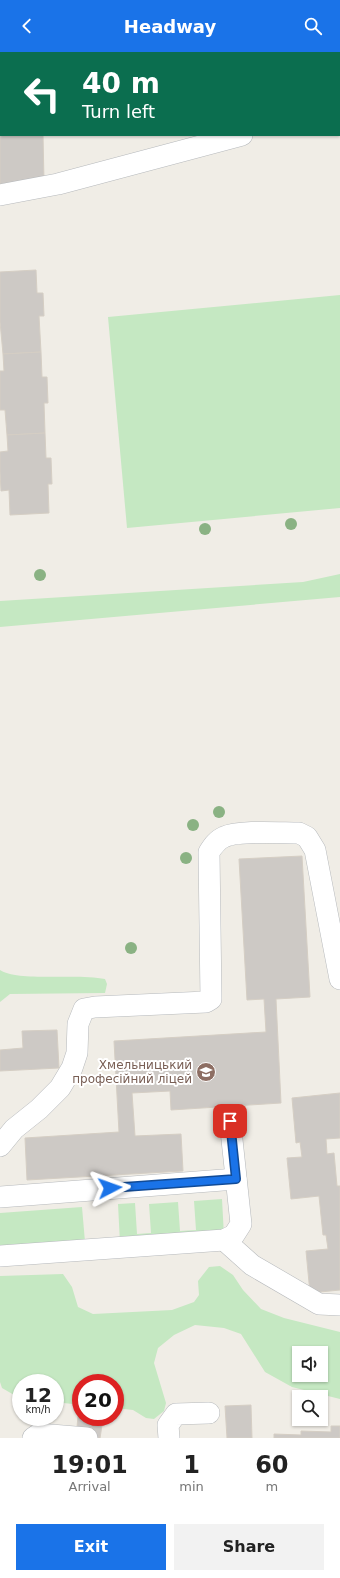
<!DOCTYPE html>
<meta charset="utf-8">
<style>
body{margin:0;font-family:"DejaVu Sans",sans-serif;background:#f2f2f2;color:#222;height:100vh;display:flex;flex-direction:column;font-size:15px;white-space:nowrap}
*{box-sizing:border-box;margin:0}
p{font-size:13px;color:#767676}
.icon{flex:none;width:22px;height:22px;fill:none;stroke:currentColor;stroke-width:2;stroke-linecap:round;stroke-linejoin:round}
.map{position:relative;height:1386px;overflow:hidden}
.drawer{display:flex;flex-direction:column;background:#fff;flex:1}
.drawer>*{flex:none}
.top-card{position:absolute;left:0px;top:0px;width:340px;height:84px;box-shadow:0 1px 3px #0004;background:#0b6e4f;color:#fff;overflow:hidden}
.controls{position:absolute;left:292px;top:1294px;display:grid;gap:8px}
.controls a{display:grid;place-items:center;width:36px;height:36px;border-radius:0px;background:#fff;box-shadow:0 1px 3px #0004;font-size:20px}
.speed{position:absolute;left:12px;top:1322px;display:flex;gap:8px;font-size:20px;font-weight:700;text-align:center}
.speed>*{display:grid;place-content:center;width:52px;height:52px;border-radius:50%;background:#fff;box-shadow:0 1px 3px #0004;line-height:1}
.speed small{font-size:10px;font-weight:400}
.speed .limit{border:6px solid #d22;background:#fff;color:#111}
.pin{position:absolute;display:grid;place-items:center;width:34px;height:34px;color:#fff;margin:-17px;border-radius:8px;box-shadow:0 2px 6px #0006}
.me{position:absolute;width:44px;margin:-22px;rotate:86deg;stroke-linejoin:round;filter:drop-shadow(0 0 3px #0008)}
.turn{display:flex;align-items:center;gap:14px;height:84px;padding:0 16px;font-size:18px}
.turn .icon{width:52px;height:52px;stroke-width:2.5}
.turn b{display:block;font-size:28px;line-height:34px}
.eta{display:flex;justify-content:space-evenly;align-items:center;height:68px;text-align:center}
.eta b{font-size:24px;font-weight:600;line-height:28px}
.button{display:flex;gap:8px;margin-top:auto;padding:8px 16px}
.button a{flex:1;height:46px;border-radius:0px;background:#1a73e8;color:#fff;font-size:16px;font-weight:600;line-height:46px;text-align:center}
.button a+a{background:#f2f2f2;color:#222}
header{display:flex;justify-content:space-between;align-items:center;height:52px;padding:0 16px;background:#1a73e8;color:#fff;font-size:18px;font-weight:600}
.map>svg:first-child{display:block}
.green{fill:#c5e8c2;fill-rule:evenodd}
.building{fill:#cdc9c5;stroke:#d5cec4}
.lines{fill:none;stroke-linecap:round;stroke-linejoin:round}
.minor-casing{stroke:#b6b9bc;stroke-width:22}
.minor{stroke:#fff;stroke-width:21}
.tree{fill:#8ab283}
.route-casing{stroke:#114b97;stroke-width:10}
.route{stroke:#1a73e8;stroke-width:7}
.labels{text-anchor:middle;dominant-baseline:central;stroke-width:4;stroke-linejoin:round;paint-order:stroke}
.education-label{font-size:12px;fill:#785e54;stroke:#fff;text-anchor:end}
</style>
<header><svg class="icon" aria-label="back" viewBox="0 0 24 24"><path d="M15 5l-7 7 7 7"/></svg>Headway<svg class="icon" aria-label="search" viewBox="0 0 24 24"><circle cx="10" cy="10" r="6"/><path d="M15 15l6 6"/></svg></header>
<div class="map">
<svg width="340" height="1386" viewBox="0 0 340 1386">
<rect width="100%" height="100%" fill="#f0ede6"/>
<!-- green -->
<g class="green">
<path d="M 340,243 L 340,456 L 127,476 L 108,265 Z"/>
<path d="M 340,522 L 340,545 L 0,575 L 0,549 L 303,530 Z"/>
<path d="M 0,918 C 17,930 79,921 105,927 L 107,932 L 105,941 L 10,942 L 0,950 Z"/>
<path d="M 222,1147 L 224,1184 L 120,1191 L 118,1152 L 135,1151 L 137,1182 L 151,1181 L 149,1152 L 178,1150 L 180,1179 L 196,1178 L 194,1149 Z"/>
<path d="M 82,1155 L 85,1190 L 0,1195 L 0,1161 Z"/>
<path d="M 220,1214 L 233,1223 L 243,1238 L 261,1257 L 284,1266 L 340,1280 L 340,1347 L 292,1335 L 265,1320 L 241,1282 L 224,1276 L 195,1273 L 174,1283 L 158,1296 L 154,1311 L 166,1351 L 164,1359 L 154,1367 L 146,1366 L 133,1358 L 115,1356 L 115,1331 L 81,1331 L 81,1353 L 55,1350 L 55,1331 L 21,1331 L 21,1347 L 2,1336 L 0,1330 L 0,1224 L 63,1222 L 72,1235 L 78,1255 L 93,1262 L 172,1258 L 194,1250 L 199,1243 L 198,1229 L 209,1215 ZM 299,1301 L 321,1301 L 321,1323 L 299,1323 Z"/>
</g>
<!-- building -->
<g class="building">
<path d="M 0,0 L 43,0 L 1,1 L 1,83 L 43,83 L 44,130 L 0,132 Z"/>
<rect x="71" y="0" width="177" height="1"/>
<path d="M 36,218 L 37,241 L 43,241 L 44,264 L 39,264 L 41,300 L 3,302 L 0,270 L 0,220 Z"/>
<path d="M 41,300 L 42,325 L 47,325 L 48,351 L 44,351 L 45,381 L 7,383 L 5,358 L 0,358 L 0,319 L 4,319 L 3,302 Z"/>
<path d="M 45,381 L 46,406 L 51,406 L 52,432 L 48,432 L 49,461 L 10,463 L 9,438 L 1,439 L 0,420 L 0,400 L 8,399 L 7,383 Z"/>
<path d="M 302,804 L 310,945 L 276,947 L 281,1051 L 171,1058 L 170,1039 L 132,1041 L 135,1084 L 181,1082 L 183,1119 L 27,1128 L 25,1086 L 119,1080 L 114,989 L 266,980 L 264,947 L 247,948 L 239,807 Z"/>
<path d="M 57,978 L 59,1016 L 0,1019 L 0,998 L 23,996 L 22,979 Z"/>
<path d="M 340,1041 L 340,1086 L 326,1087 L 327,1102 L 334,1101 L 337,1134 L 340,1134 L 340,1238 L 310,1241 L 306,1199 L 328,1197 L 326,1183 L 323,1183 L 319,1144 L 291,1147 L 287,1106 L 302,1105 L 300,1090 L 296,1091 L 292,1046 Z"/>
<path d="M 251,1353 L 252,1386 L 227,1386 L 225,1354 Z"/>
<path d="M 78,1364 L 103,1367 L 100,1386 L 76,1386 Z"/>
<path d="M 331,1374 L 340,1374 L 340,1386 L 274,1386 L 274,1382 L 301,1383 L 301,1379 L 331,1380 Z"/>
</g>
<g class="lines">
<defs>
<g id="minor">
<path d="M 294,0 L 294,1"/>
<path d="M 0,143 L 58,132 L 242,83"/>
<path d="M 0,1094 L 14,1077 L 39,1057 L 60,1036 L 72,1016 L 77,1001 L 78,972 L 84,957 L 95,955 L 206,950 L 211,947 L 209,800 C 213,794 217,788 224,785 C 239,778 281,781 299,781 L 307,785 L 315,798 L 340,927"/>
<path d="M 0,1145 L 236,1127"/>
<path d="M 224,1188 L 252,1213 L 319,1252 L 340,1253"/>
<path d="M 0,1204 L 224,1188 L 234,1183 L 241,1172 L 230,1069"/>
<path d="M 33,1386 L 39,1382 L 87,1386"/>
<path d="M 169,1386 L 168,1373 L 176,1362 L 209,1361"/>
</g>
</defs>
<!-- minor casing -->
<use href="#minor" class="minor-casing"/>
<!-- minor -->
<use href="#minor" class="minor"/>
</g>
<!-- trees -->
<g class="tree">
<circle cx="291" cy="472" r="6"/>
<circle cx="205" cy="477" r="6"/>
<circle cx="40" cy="523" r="6"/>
<circle cx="219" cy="760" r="6"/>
<circle cx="193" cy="773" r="6"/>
<circle cx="186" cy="806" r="6"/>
<circle cx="131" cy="896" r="6"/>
</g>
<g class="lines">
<defs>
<path id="route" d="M 110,1136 L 236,1127 L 230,1069"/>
</defs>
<!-- route casing -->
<use href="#route" class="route-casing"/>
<!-- route -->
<use href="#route" class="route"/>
</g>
<!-- icons -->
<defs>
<symbol id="university-disc" viewBox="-11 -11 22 22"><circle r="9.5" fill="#8d6e63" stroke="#fff"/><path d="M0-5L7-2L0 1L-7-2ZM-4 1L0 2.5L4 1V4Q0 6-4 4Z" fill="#fff"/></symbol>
</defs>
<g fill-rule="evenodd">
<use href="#university-disc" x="195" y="1009" width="22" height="22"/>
</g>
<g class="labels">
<!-- education labels -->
<g class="education-label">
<text x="192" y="1013">Хмельницький<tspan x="192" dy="14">професійний ліцей</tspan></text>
</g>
</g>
</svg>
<div class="controls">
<a><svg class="icon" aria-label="sound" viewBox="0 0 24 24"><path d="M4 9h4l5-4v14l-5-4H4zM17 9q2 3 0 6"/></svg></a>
<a><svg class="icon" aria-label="search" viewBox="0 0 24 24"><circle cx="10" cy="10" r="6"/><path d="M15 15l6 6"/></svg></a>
</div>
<div class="speed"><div>12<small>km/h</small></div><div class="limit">20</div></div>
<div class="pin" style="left:230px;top:1069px;background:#d93025"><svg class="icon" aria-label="arrive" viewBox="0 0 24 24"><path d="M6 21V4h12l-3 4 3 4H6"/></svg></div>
<svg class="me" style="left:110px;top:1136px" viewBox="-20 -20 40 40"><path d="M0-17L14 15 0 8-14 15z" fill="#1a73e8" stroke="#fff" stroke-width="4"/></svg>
<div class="top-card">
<div class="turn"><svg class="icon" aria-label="left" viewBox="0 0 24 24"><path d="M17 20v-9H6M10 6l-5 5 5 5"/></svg><div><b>40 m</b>Turn left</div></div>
</div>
</div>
<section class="drawer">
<div class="eta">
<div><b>19:01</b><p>Arrival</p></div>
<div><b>1</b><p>min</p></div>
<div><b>60</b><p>m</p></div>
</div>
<div class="button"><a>Exit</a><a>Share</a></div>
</section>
